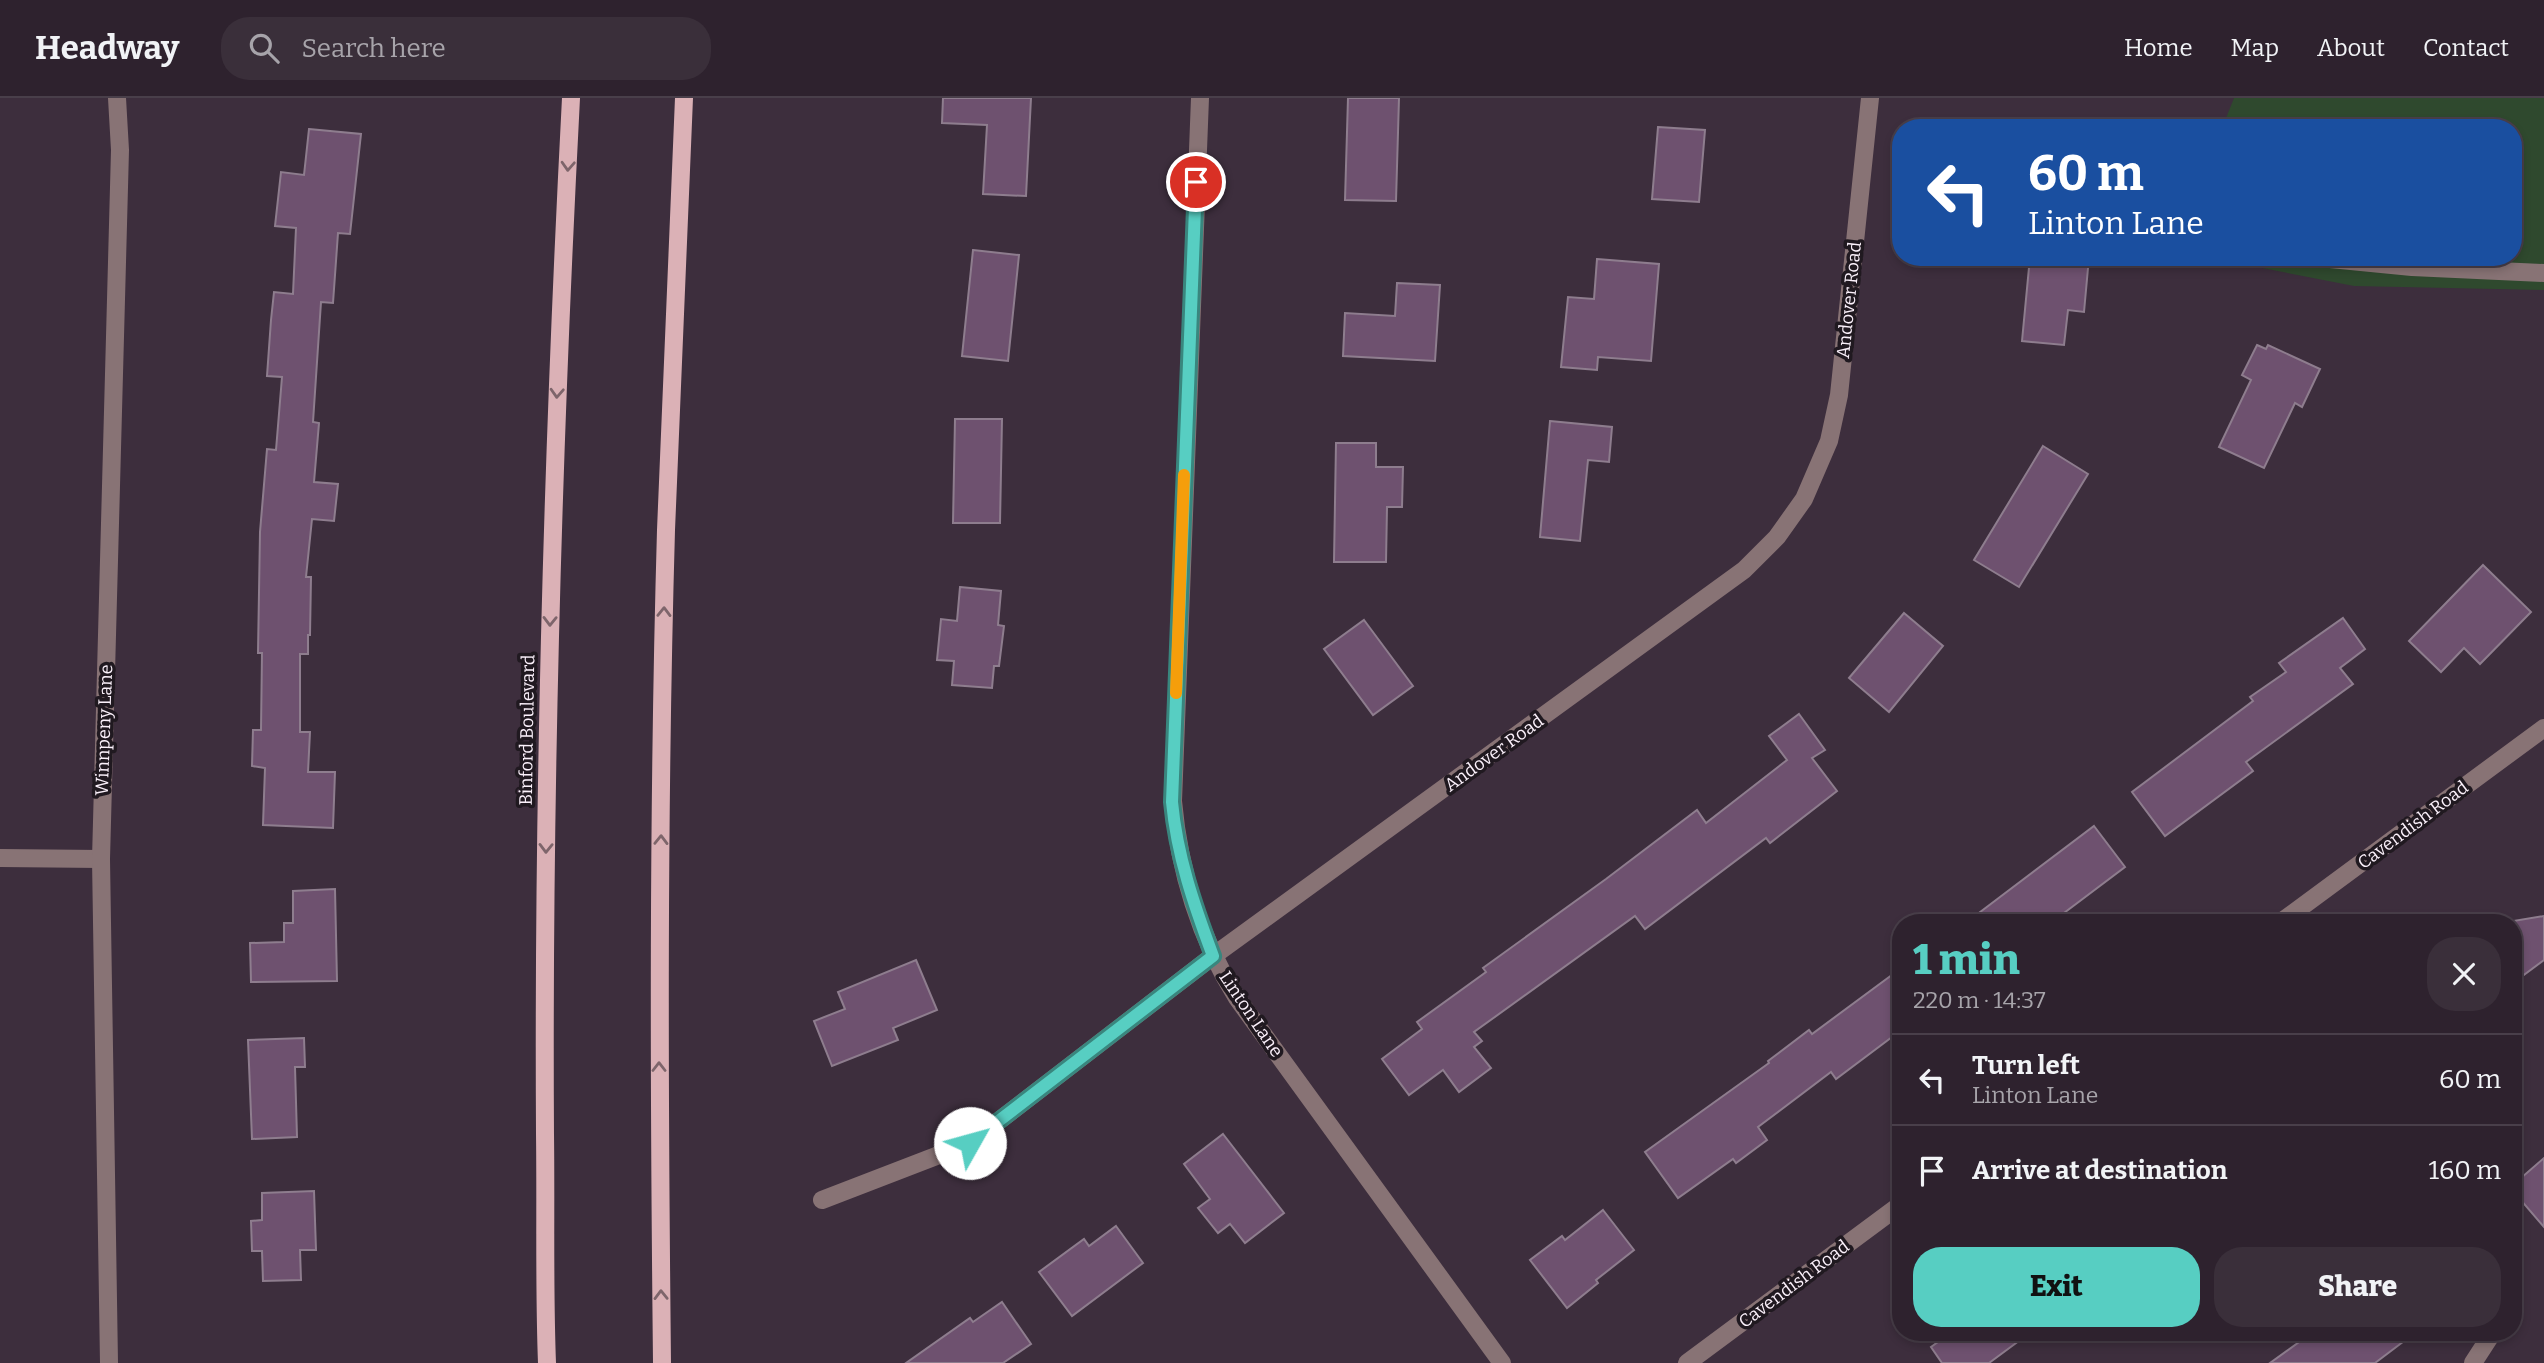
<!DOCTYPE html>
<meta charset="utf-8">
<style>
body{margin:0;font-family:Bitter,serif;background:#3a2f3a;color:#f1f3f6;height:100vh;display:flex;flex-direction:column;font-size:26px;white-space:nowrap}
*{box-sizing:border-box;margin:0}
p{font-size:23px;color:#a7a4aa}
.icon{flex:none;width:38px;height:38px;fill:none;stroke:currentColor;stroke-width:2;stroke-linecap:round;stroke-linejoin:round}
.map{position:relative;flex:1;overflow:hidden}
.side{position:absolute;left:1892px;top:816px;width:630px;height:427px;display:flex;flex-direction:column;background:#2e222e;border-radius:28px;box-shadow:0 4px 10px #0003,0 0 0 2px #493f4a}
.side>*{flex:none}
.guide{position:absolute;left:1892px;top:21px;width:630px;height:147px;border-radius:28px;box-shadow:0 4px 10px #0003,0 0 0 2px #493f4a;background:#1a4fa0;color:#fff;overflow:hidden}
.pin{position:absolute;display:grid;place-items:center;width:60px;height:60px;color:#fff;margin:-30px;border:4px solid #fff;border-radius:50%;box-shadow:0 2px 7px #0007}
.me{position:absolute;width:77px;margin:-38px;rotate:52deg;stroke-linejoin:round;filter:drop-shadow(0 0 5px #0008)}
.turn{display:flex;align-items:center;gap:24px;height:147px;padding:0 21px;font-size:32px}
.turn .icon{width:91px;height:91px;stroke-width:2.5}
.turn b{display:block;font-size:49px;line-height:60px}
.round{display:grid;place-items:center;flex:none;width:74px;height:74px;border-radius:28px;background:#3a2f3a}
.overview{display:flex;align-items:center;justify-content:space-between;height:119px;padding:0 21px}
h1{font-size:42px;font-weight:800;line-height:52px;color:#57cec2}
.cta{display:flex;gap:14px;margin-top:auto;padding:14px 21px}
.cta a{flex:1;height:80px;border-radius:28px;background:#57cec2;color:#111;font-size:28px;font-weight:800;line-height:80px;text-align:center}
.cta a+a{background:#3a2f3a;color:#f1f3f6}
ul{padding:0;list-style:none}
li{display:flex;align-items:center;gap:21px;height:91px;padding:0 21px;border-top:2px solid #493f4a}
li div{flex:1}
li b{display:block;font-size:26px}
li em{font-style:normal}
header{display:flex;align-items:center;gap:42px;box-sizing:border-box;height:98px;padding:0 35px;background:#2e222e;border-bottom:2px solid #493f4a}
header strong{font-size:33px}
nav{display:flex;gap:38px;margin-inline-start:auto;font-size:24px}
.search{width:490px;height:63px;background:#3a2f3a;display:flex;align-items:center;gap:18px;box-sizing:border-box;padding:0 24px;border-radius:28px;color:#a7a4aa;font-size:26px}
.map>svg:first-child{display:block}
.green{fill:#2f492e}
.building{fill:#6e516f;stroke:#8e7d8e;stroke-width:2}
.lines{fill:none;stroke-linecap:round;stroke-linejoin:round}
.minor{stroke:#887375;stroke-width:18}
.major{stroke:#dbb1b6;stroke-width:18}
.oneway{stroke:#7e656b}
.route-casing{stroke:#39867e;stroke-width:18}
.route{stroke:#57cec2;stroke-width:12}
.slow{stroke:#f59e0b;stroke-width:12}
.labels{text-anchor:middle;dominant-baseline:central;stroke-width:7;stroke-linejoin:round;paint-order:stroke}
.street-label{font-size:18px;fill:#fbf1fb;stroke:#201920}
</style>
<header>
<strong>Headway</strong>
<div class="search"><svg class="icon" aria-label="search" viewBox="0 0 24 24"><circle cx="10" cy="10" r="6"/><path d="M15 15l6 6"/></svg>Search here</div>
<nav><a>Home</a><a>Map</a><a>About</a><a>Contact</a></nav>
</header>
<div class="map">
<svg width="2544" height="1265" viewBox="0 0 2544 1265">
<rect width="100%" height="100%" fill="#3d2e3d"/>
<!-- green -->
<path class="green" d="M 2234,0 L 2544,0 L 2544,192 L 2354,188 L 2206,159 L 2513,159 L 2513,30 L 2222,30 Z"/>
<!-- building -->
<g class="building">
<path d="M 943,0 L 1031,0 L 1026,98 L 983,96 L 987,27 L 942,25 Z"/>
<path d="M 1348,0 L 1399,0 L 1396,103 L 1345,102 Z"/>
<path d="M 1658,29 L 1705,32 L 1699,104 L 1652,101 Z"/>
<path d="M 309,31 L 361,36 L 350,136 L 338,135 L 333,205 L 321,204 L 313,324 L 319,325 L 314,384 L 338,386 L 334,423 L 312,421 L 306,479 L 311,479 L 310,537 L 308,537 L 308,556 L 300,556 L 300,634 L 310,634 L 308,674 L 335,674 L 333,730 L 263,727 L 265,670 L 252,668 L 253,632 L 261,632 L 262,555 L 258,555 L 260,434 L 267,351 L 276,352 L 282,279 L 267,278 L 271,222 L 274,194 L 293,196 L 296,130 L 275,128 L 281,74 L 304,77 Z"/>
<path d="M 973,152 L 1019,157 L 1008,263 L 962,258 Z"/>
<path d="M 2030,159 L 2089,159 L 2084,214 L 2068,212 L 2064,247 L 2022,243 Z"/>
<path d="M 1597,161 L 1659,166 L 1651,263 L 1598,259 L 1597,272 L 1561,269 L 1568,199 L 1594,201 Z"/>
<path d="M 1397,185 L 1440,187 L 1435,263 L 1343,258 L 1345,215 L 1395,218 Z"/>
<path d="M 2257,247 L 2266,251 L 2268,247 L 2320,271 L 2302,309 L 2295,305 L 2264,370 L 2219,349 L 2251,282 L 2242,277 Z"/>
<path d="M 955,321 L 1002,321 L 1000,425 L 953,425 Z"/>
<path d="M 1550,323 L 1612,329 L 1609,364 L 1588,362 L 1580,443 L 1540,439 Z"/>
<path d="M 1336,345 L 1376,345 L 1376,369 L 1403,369 L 1402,409 L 1387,409 L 1386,464 L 1334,464 Z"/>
<path d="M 2043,348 L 2088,376 L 2019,489 L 1974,462 Z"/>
<path d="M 2483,467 L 2531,514 L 2480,566 L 2464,550 L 2441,574 L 2409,543 Z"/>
<path d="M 960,489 L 1001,493 L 998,527 L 1004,528 L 999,568 L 994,568 L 992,590 L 952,587 L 954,563 L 937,562 L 941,521 L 957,523 Z"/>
<path d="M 1904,515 L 1943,548 L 1889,614 L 1849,580 Z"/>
<path d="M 2343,520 L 2365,551 L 2340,570 L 2353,586 L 2246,664 L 2253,673 L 2165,738 L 2132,694 L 2253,603 L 2250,599 L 2286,574 L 2279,565 Z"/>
<path d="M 1364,522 L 1413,588 L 1373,617 L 1324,551 Z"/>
<path d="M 1799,616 L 1825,652 L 1812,660 L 1837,693 L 1770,745 L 1766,740 L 1645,831 L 1635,818 L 1474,934 L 1482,943 L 1474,949 L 1491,970 L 1459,994 L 1443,972 L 1409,997 L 1382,961 L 1422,931 L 1417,924 L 1486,874 L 1483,870 L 1606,781 L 1697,712 L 1706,725 L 1787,662 L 1769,638 Z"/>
<path d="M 2094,728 L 2125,769 L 2052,824 L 1967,824 Z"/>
<path d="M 335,791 L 337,883 L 251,884 L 250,845 L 284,844 L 284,825 L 293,825 L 293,793 Z"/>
<path d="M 2544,818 L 2544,862 L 2513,885 L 2513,823 Z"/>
<path d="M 916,862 L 937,912 L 893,930 L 898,942 L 832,968 L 814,923 L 845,911 L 838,894 Z"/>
<path d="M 1900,871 L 1900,933 L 1836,981 L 1831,974 L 1758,1029 L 1767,1042 L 1736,1065 L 1733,1061 L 1678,1100 L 1645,1054 L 1769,965 L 1768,963 L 1809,932 L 1812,936 Z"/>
<path d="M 304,940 L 305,969 L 295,969 L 297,1039 L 252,1041 L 248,942 Z"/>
<path d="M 1223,1036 L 1284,1115 L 1245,1145 L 1230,1126 L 1218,1135 L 1198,1110 L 1210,1101 L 1184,1066 Z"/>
<path d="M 2544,1060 L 2544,1129 L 2513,1093 L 2513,1087 Z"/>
<path d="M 314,1093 L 316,1152 L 300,1152 L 301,1182 L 263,1183 L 262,1153 L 252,1153 L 251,1123 L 262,1122 L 262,1095 Z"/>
<path d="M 1603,1112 L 1634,1152 L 1596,1182 L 1598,1185 L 1567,1210 L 1530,1162 L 1562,1138 L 1565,1142 Z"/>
<path d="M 1116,1128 L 1143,1165 L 1072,1218 L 1039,1174 L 1084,1141 L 1089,1148 Z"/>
<path d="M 1002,1204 L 1031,1246 L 1003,1265 L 906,1265 L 970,1220 L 973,1224 Z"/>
<path d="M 1952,1234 L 2031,1234 L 1989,1265 L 1942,1265 L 1931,1249 Z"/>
<path d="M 2313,1234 L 2416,1234 L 2375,1265 L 2270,1265 Z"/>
</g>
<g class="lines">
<!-- minor -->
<g class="minor">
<path d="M 1200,0 L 1173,703 C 1179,772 1200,841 1237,900 L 1502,1265"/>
<path d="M 2310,159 L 2412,169 L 2544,175"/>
<path d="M 0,760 L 101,761"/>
<path d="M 2281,824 L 2544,630"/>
<path d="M 822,1102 L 970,1045 L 1213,858 L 1744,472 L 1777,439 L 1804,401 L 1829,343 L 1839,297 L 1870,0"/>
<path d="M 109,1265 L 101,761 L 120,52 L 117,0"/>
<path d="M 1687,1265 L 1900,1107"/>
<path d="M 2473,1265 L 2493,1234"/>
</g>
<!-- major -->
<g class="major">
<path d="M 547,1265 C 544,1189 546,1112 545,1036 C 543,690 553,345 571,0"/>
<path d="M 662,1265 C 659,987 658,710 666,432 C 671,288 679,144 684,0"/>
</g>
</g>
<!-- one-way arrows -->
<defs><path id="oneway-chevron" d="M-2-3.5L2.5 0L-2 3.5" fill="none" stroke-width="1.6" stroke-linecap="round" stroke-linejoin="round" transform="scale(1.75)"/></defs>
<g class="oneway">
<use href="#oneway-chevron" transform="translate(568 68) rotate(93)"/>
<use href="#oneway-chevron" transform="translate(557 295) rotate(93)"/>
<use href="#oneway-chevron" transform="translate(664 514) rotate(-89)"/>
<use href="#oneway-chevron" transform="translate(550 523) rotate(91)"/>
<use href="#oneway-chevron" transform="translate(661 742) rotate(-89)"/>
<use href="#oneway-chevron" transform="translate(546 750) rotate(91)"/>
<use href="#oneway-chevron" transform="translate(659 969) rotate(-90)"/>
<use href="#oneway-chevron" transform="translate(661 1197) rotate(-91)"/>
</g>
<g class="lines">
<defs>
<path id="route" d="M 970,1045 L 1213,858 C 1194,807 1177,758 1172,704 L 1196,84"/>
</defs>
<!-- route casing -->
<use href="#route" class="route-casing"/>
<!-- route -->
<use href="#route" class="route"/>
<!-- slow -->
<path class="slow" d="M 1176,595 L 1184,377"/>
</g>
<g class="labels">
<!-- street labels -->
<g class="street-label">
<text transform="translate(1849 202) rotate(-84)">Andover Road</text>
<text transform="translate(104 632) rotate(-88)">Winnpeny Lane</text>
<text transform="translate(527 632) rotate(-89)">Binford Boulevard</text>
<text transform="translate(1494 655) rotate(-36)">Andover Road</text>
<text transform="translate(2413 727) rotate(-37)">Cavendish Road</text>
<text transform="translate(1251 916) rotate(56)">Linton Lane</text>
<text transform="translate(1794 1186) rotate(-37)">Cavendish Road</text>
</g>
</g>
</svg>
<div class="pin" style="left:1196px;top:84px;background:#d93025"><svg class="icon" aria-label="arrive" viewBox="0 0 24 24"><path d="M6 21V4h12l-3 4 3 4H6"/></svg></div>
<svg class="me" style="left:970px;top:1045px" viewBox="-20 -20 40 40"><circle r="19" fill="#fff"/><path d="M0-13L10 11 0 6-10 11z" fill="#57cec2"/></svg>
<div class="guide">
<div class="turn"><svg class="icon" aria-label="left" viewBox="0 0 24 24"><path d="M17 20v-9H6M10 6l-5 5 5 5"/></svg><div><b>60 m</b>Linton Lane</div></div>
</div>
<section class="side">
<div class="overview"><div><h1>1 min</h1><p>220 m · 14:37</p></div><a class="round"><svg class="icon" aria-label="close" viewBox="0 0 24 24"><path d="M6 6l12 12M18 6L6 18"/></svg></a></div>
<ul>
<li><svg class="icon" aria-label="left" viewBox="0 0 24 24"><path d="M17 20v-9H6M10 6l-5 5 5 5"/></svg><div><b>Turn left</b><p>Linton Lane</p></div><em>60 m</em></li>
<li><svg class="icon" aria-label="arrive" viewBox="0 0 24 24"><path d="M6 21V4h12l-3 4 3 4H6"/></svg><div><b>Arrive at destination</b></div><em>160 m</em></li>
</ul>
<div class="cta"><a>Exit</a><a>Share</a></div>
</section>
</div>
